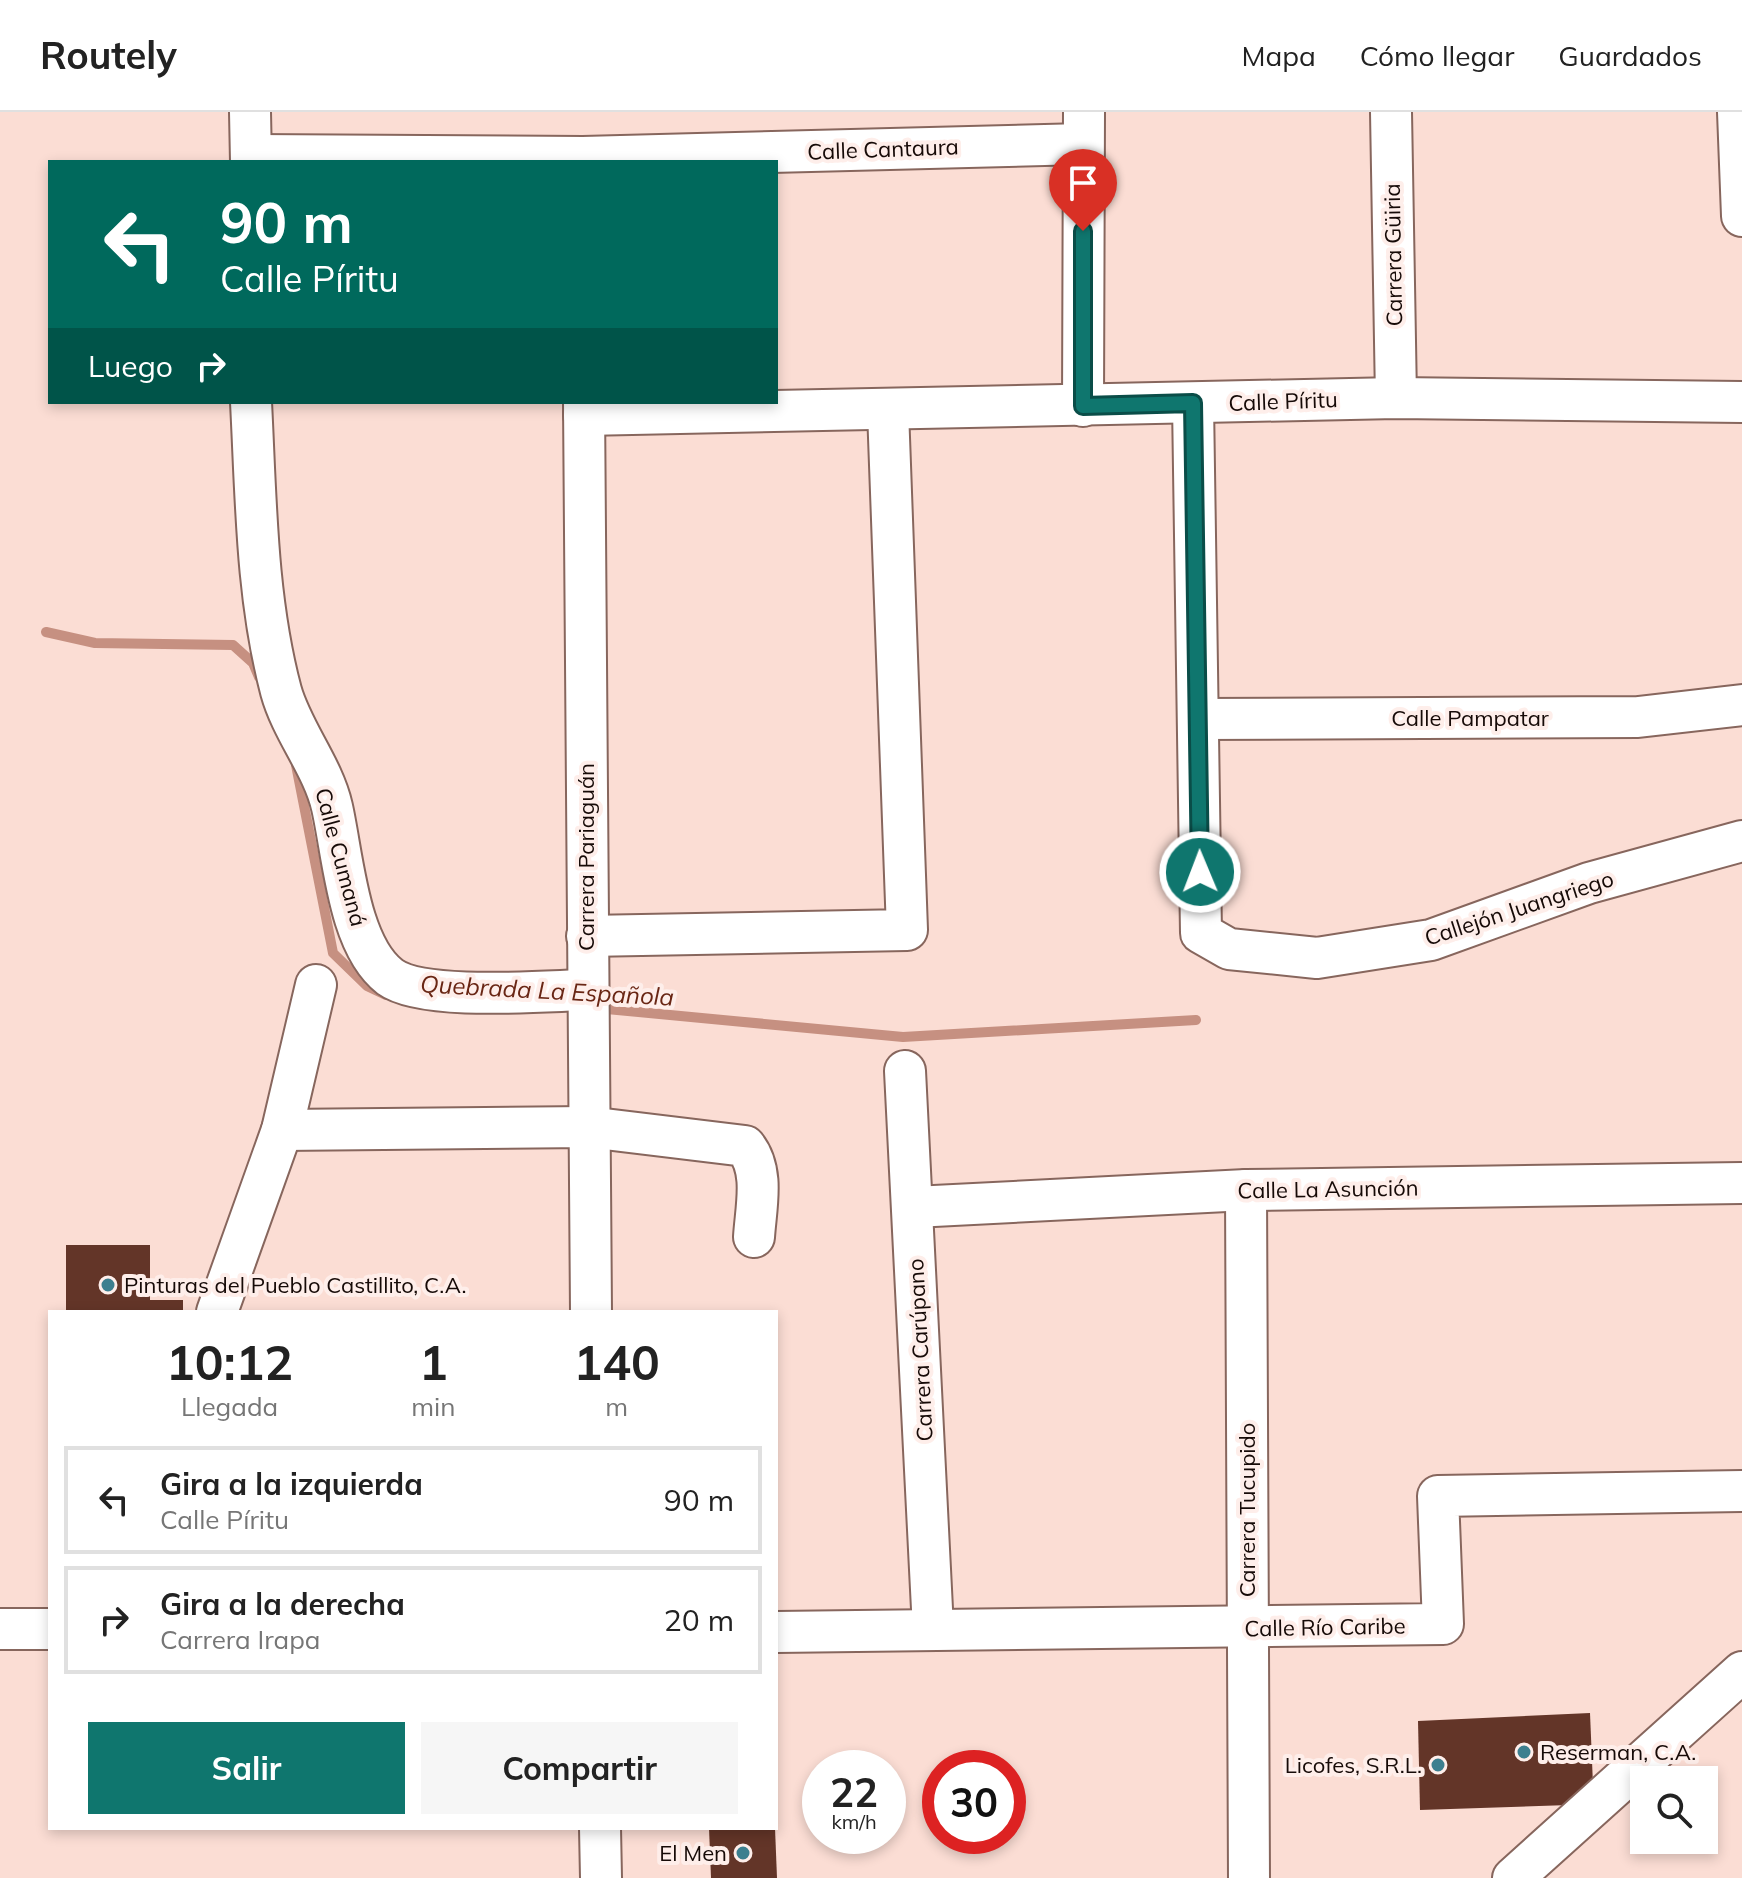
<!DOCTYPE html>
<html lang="es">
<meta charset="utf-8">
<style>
body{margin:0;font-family:Mulish,sans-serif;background:#f6f6f6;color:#222;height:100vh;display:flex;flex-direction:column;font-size:30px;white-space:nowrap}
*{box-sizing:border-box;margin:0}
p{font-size:26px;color:#767676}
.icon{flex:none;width:44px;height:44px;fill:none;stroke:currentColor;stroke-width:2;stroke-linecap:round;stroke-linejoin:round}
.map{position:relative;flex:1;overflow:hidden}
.sheet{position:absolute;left:48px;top:1198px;width:730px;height:520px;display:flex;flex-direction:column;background:#fff;border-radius:0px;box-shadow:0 4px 12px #0003}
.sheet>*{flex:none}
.top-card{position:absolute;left:48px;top:48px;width:730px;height:244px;border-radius:0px;box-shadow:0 4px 12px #0003;background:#00695c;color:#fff;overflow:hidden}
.buttons{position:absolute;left:1630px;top:1654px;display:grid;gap:16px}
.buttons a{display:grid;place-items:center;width:88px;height:88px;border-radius:0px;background:#fff;box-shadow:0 4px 12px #0003;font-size:40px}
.speed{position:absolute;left:802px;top:1638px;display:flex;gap:16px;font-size:40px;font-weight:700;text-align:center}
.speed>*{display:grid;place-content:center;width:104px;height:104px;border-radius:50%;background:#fff;box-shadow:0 4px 12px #0003;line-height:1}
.speed small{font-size:20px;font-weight:400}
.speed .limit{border:12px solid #d22;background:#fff;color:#111}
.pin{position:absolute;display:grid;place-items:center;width:68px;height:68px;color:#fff;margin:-82px -34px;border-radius:50% 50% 50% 0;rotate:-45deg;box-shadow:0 0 8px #0007}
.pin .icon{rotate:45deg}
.me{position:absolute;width:88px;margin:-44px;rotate:359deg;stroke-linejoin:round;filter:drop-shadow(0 0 6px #0008)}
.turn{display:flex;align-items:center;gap:28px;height:168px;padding:0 40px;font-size:36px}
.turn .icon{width:104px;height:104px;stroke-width:2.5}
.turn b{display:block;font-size:56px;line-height:68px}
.then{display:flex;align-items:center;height:76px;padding:0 40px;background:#0003;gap:16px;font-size:30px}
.eta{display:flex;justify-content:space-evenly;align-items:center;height:136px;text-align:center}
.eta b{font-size:48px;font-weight:700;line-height:56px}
.button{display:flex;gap:16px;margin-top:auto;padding:16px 40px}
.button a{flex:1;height:92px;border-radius:0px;background:#0f766e;color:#fff;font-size:32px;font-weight:700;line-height:92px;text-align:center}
.button a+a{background:#f6f6f6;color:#222}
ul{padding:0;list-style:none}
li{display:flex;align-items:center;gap:24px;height:108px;margin:0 16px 12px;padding:0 24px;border:4px solid #e0e0e0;border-radius:0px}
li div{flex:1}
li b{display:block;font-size:30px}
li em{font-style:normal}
header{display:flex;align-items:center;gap:48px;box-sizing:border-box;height:112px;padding:0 40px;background:#fff;border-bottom:2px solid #e0e0e0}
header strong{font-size:38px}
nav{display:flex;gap:44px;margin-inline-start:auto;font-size:28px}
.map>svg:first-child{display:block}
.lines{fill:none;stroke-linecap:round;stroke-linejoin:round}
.stream{stroke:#c69081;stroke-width:10}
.building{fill:#633528}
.minor-casing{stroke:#87665d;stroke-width:44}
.minor{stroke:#fff;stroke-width:40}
.route-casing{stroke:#0a4d48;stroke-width:20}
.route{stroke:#0f766e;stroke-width:14}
.poi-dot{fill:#3c7f8f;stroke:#feeeea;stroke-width:3}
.labels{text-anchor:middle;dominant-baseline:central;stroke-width:8;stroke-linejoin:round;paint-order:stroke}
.street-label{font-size:22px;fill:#160a07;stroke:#feeeea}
.poi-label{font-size:22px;fill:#160a07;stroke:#feeeea;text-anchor:start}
.water-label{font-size:24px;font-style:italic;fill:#692614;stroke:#feeeea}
</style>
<header>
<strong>Routely</strong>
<nav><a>Mapa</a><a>Cómo llegar</a><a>Guardados</a></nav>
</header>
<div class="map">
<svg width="1742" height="1766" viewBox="0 0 1742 1766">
<rect width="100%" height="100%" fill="#fbddd4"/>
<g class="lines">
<!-- stream -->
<g class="stream">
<path d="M 46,520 L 95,531 L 233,533 L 253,551 L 259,565"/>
<path d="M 296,653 L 333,841 L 367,874 L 386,883"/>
<path d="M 596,896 L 903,925 L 1196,908"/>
</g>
</g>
<!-- building -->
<g class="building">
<path d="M 66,1133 L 150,1133 L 150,1188 L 183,1188 L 183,1200 L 66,1200 Z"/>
<path d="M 1590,1601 L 1593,1673 L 1569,1693 L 1420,1698 L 1418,1609 Z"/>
<path d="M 709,1716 L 775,1716 L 777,1766 L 711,1766 Z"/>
</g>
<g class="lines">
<defs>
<g id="minor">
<path d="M 250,0 L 251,50"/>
<path d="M 1391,0 L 1396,286"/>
<path d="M 1738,0 L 1742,104"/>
<path d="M 251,43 L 583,45 L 1083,32"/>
<path d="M 251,290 C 256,386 256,485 281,579 C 292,619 323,655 332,695 C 343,743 348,833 390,865 C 423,889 543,879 587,878"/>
<path d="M 584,290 L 591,1200"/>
<path d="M 1193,291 L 1201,821 L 1229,837 L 1317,846 L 1431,828 L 1589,771 L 1742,729"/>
<path d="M 1083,294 L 1084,0"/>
<path d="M 584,303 L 1396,286 L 1742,290"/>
<path d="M 1198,607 L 1638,605 L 1742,593"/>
<path d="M 587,824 L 907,818 L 888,298"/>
<path d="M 905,959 L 933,1517"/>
<path d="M 282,1018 L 588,1015 L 745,1034 C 765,1059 756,1094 754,1125"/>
<path d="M 1246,1078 L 1249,1766"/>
<path d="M 914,1095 L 1246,1078 L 1742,1071"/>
<path d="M 217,1200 L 282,1018 L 316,873"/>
<path d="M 0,1517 L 50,1517"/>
<path d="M 776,1520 L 1443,1512 L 1438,1384 L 1742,1379"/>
<path d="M 600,1716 L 601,1766"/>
<path d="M 1513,1766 L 1742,1560"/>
</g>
</defs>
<!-- minor casing -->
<use href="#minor" class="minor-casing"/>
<!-- minor -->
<use href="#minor" class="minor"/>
</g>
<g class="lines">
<defs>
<path id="route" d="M 1083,119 L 1083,294 L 1193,291 L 1200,760"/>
</defs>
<!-- route casing -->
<use href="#route" class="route-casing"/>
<!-- route -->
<use href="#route" class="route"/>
</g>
<!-- markers -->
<g class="poi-dot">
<circle cx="108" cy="1173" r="8"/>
<circle cx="1524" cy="1640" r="8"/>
<circle cx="1438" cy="1653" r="8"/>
<circle cx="743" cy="1741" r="8"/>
</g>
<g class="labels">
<!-- street labels -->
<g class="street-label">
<text transform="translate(883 37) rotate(-2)">Calle Cantaura</text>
<text transform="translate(1393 143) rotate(-91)">Carrera Güiria</text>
<text transform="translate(1283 289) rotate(-2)">Calle Píritu</text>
<text x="1470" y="606">Calle Pampatar</text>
<text transform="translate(341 745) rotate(75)">Calle Cumaná</text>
<text transform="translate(586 745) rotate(-90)">Carrera Pariaguán</text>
<text transform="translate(1519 796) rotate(-18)">Callejón Juangriego</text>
<text transform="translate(1328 1077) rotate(-1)">Calle La Asunción</text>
<text transform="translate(920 1238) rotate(-93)">Carrera Carúpano</text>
<text transform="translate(1247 1398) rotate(-90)">Carrera Tucupido</text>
<text transform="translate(1325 1515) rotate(-1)">Calle Río Caribe</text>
</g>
<!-- poi labels -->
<g class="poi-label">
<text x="124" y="1173">Pinturas del Pueblo Castillito, C.A.</text>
<text x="1540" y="1640">Reserman, C.A.</text>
<text x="1422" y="1653" text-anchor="end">Licofes, S.R.L.</text>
<text x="727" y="1741" text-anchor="end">El Men</text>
</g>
<!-- water labels -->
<g class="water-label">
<text transform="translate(547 878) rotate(3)">Quebrada La Española</text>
</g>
</g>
</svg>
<div class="buttons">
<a><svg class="icon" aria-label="search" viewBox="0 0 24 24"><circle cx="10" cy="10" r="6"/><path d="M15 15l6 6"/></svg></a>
</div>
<div class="speed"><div>22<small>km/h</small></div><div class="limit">30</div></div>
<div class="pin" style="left:1083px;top:119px;background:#d93025"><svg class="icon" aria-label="arrive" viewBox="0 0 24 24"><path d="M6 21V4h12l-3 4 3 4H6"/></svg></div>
<svg class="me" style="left:1200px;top:760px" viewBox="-20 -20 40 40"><circle r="17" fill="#0f766e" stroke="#fff" stroke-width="3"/><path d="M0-11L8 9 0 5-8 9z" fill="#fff"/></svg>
<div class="top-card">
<div class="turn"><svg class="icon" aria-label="left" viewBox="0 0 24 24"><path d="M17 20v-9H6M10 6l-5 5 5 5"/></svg><div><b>90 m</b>Calle Píritu</div></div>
<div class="then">Luego<svg class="icon" aria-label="right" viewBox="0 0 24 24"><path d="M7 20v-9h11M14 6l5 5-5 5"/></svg></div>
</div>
<section class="sheet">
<div class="eta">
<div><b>10:12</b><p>Llegada</p></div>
<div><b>1</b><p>min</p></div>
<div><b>140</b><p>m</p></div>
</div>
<ul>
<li><svg class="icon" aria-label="left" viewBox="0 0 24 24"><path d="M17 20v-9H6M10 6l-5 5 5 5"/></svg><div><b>Gira a la izquierda</b><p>Calle Píritu</p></div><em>90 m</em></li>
<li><svg class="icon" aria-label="right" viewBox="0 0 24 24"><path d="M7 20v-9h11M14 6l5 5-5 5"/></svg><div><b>Gira a la derecha</b><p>Carrera Irapa</p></div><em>20 m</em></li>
</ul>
<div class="button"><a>Salir</a><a>Compartir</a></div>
</section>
</div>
